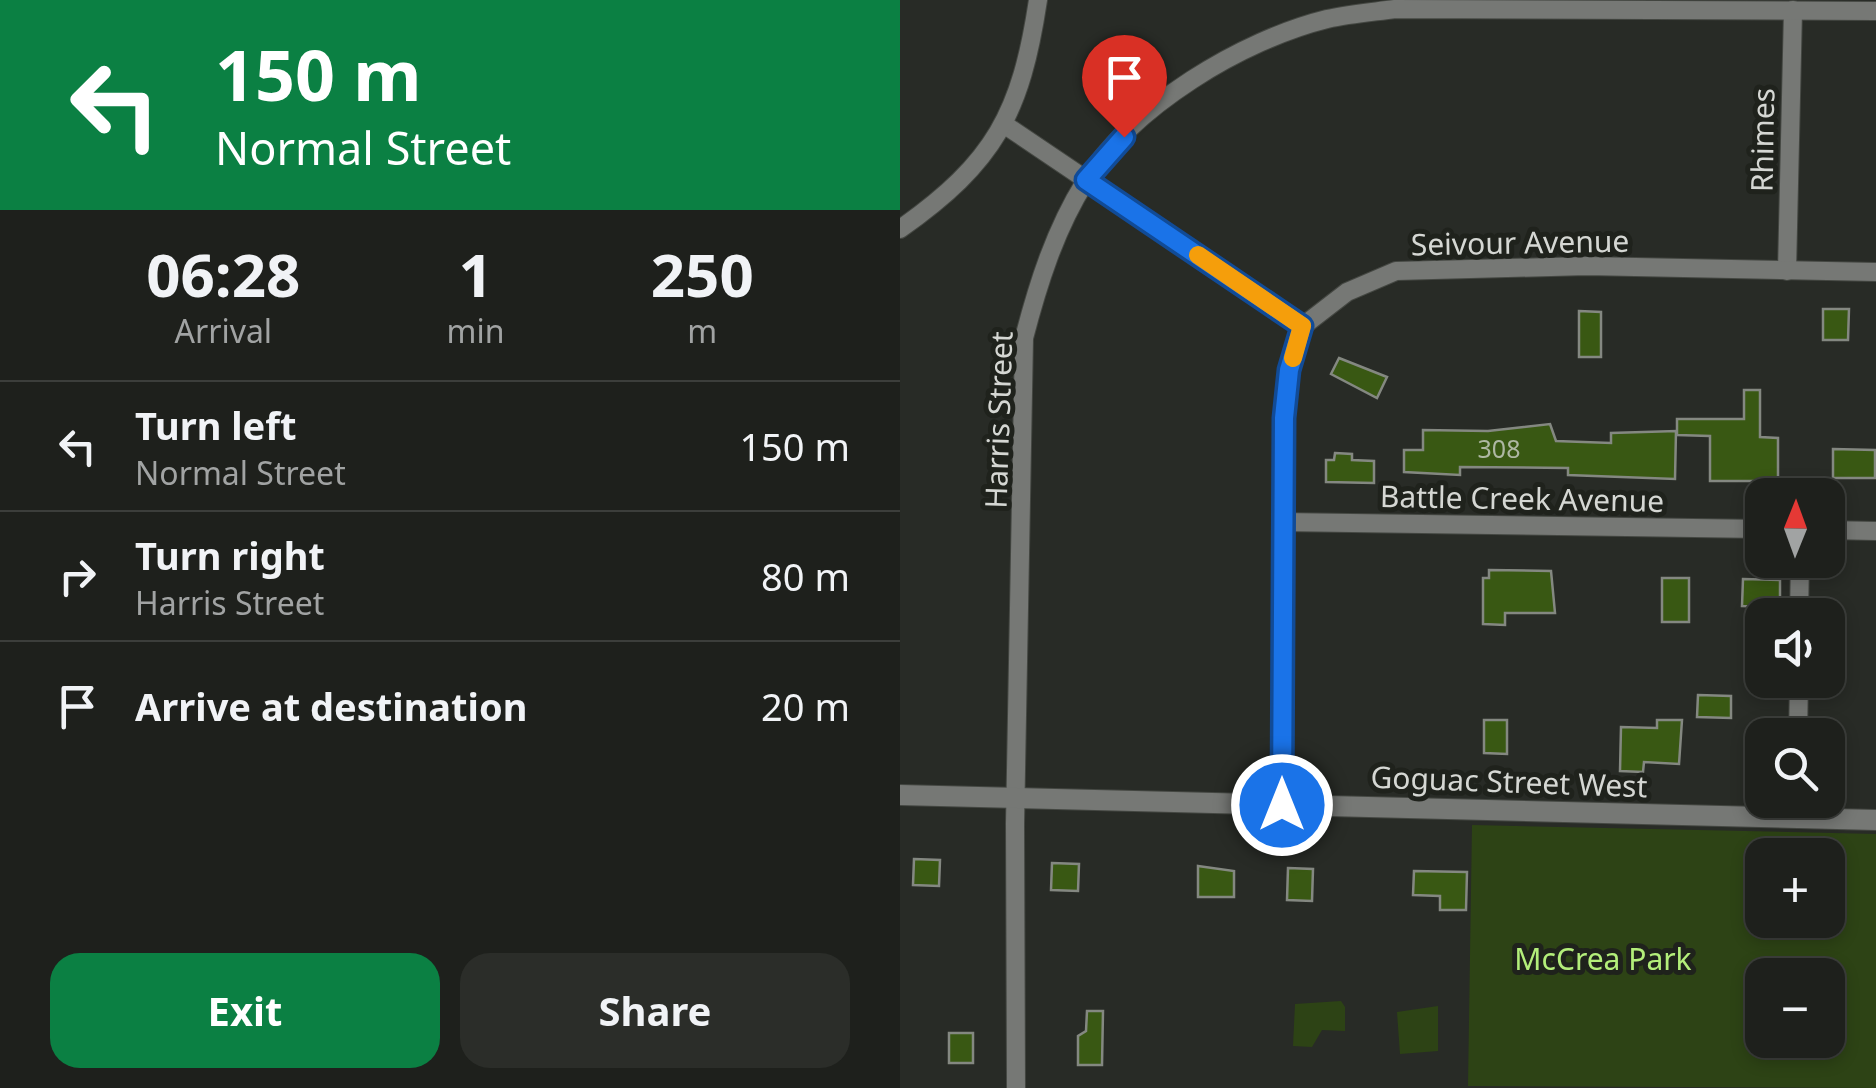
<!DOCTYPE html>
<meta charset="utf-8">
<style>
body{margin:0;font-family:"Noto Sans",sans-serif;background:#2b2d29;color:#f1f3f6;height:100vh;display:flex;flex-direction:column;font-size:38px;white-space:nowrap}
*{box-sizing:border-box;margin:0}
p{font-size:32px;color:#a1a3a3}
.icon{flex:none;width:55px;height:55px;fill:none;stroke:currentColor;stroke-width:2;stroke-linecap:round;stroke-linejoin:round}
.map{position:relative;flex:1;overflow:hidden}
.panel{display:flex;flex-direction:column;background:#1e201c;width:900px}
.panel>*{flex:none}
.guide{background:#0b8043;color:#fff;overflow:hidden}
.needle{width:65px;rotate:1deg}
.buttons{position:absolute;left:845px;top:478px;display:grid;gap:20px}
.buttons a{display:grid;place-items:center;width:100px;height:100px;border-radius:20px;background:#1e201c;box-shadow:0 5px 15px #0003,0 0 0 2px #3c3e3b;font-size:50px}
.pin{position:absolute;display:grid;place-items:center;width:85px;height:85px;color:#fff;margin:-102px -42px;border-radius:50% 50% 50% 0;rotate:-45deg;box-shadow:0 0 10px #0007}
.pin .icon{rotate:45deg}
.me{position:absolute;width:110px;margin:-55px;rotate:0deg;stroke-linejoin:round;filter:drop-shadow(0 0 8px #0008)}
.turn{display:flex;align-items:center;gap:35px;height:210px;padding:0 50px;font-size:45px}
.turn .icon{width:130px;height:130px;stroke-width:2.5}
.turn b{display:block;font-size:70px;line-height:85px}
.eta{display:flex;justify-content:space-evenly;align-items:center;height:170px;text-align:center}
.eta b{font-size:60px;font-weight:700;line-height:70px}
.button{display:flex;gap:20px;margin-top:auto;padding:20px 50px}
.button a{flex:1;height:115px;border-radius:30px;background:#0b8043;color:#fff;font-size:40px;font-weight:700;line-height:115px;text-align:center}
.button a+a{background:#2b2d29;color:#f1f3f6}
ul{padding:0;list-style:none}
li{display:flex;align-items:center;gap:30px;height:130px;padding:0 50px;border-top:2px solid #3c3e3b}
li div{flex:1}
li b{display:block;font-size:38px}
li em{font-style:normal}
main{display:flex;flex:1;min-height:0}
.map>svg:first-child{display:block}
.green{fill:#2d4315;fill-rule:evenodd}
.building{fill:#395813;stroke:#848881;stroke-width:2.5}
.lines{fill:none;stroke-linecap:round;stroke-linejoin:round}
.minor-casing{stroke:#444742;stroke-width:20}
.tertiary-casing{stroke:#444742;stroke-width:22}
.minor{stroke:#767875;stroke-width:18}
.tertiary{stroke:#767875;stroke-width:20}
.route-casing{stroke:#114b97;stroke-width:25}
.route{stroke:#1a73e8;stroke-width:18}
.slow{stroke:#f59e0b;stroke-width:18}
.labels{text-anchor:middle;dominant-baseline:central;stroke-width:10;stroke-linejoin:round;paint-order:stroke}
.number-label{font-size:25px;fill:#aeb7a3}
.street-label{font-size:30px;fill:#d5d7d3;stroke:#1f221c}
.park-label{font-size:30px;fill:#b3ee7a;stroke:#1f221c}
</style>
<main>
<section class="panel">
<div class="guide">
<div class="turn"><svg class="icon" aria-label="left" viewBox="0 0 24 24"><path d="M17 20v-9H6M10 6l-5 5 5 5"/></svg><div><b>150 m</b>Normal Street</div></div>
</div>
<div class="eta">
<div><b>06:28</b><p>Arrival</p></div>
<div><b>1</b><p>min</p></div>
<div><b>250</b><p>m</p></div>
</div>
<ul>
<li><svg class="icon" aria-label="left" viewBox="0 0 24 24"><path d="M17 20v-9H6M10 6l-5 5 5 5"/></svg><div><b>Turn left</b><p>Normal Street</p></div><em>150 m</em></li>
<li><svg class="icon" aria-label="right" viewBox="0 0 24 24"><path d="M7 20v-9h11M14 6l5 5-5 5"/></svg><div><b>Turn right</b><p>Harris Street</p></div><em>80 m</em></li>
<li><svg class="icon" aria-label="arrive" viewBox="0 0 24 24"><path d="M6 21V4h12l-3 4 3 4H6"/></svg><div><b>Arrive at destination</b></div><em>20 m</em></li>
</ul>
<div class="button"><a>Exit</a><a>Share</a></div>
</section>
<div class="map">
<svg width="976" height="1088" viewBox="0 0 976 1088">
<rect width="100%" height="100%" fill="#282b26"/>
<!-- green -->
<g class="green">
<path d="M 572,825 L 976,834 L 976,1088 L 568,1086 ZM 862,855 L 928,855 L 928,920 L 862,920 ZM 862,975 L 928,975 L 928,1040 L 862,1040 Z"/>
<path d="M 441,1001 L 445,1007 L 445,1031 L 422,1030 L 412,1047 L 393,1046 L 395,1004 Z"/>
<path d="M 538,1006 L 538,1051 L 500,1054 L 497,1012 Z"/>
</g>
<!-- building -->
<g class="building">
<path d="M 923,309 L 949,309 L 948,340 L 923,340 Z"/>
<path d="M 679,311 L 701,312 L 701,357 L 679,357 Z"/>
<path d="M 439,358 L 487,377 L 477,398 L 431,374 Z"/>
<path d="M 844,390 L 860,390 L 860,437 L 878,438 L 878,481 L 810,481 L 810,436 L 777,435 L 777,419 L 844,419 Z"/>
<path d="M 650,424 L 656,441 L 711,443 L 711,433 L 776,431 L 775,479 L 668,475 L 668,468 L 560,467 L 560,475 L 504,472 L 504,450 L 523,450 L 523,430 L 588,431 Z"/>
<path d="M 933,449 L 975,450 L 975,478 L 933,478 Z"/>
<path d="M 435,453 L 452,454 L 452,460 L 474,461 L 474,483 L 426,482 L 426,460 L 434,460 Z"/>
<path d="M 589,570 L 651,571 L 655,613 L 605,613 L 605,625 L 583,624 L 583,578 L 589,578 Z"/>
<rect x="762" y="578" width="27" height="44"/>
<path d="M 843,579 L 880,580 L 880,607 L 842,606 Z"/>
<path d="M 798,695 L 831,696 L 831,718 L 797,717 Z"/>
<path d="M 584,720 L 607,720 L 607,754 L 584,753 Z"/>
<path d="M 757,720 L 782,720 L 779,764 L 744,762 L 743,772 L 720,771 L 721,727 L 757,728 Z"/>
<path d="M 14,859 L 40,860 L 39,886 L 13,885 Z"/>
<path d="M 152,863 L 179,864 L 178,891 L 151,890 Z"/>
<path d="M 298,866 L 334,871 L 334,897 L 298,897 Z"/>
<path d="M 388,868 L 413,869 L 412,901 L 387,900 Z"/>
<path d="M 514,871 L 567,872 L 566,910 L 540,910 L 540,896 L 513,895 Z"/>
<path d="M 187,1011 L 203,1011 L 202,1065 L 178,1065 L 178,1036 L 186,1031 Z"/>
<rect x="49" y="1033" width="24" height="30"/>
</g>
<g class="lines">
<defs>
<g id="minor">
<path d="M 105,125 L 403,326"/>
<path d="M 0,229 C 95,162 121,113 138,0"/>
<path d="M 887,271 L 893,10"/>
<path d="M 381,522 L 862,529"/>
<path d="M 928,530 L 976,531"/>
<path d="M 899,615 L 900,560"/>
<path d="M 898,735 L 899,680"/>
<path d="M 382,805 L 384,418 L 389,370 L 403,326 L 447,292 L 496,271 L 687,266 L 976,272"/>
<path d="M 116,1088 L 115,824 L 124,338 C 138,284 155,230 185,182 C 232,106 342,40 427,19 C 449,14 473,12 495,9 L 976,11"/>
</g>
<path id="tertiary" d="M 0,795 L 976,820"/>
</defs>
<!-- minor casing -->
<use href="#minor" class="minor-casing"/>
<!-- tertiary casing -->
<use href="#tertiary" class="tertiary-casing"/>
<!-- minor -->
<use href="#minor" class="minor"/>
<!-- tertiary -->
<use href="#tertiary" class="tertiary"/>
</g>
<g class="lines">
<defs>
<path id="route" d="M 224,137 L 186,180 L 402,326 L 389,370 L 384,418 L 382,805"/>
</defs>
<!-- route casing -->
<use href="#route" class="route-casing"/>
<!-- route -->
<use href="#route" class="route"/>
<!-- slow -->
<path class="slow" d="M 298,255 L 402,326 L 393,358"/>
</g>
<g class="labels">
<!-- number labels -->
<g class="number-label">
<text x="599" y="448">308</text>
</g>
<!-- street labels -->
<g class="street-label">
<text transform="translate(862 140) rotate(-89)">Rhimes</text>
<text transform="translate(620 242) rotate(-1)">Seivour Avenue</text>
<text transform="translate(98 420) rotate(-88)">Harris Street</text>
<text transform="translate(622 498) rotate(1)">Battle Creek Avenue</text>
<text transform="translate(609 781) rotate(2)">Goguac Street West</text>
</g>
<!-- park labels -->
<g class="park-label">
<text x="703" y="958">McCrea Park</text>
</g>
</g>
</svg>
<div class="buttons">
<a><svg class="needle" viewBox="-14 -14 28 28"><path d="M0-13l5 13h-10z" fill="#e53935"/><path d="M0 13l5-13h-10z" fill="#a1a3a3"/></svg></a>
<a><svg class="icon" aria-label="sound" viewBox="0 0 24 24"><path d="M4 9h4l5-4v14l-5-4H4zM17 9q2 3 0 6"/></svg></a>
<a><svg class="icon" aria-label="search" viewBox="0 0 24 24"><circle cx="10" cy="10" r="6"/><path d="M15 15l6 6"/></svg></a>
<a>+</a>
<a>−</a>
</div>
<div class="pin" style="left:224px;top:137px;background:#d93025"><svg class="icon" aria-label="arrive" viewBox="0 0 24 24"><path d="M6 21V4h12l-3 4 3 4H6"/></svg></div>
<svg class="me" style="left:382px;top:805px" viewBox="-20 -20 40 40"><circle r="17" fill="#1a73e8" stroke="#fff" stroke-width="3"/><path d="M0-11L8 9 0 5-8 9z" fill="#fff"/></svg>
</div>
</main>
